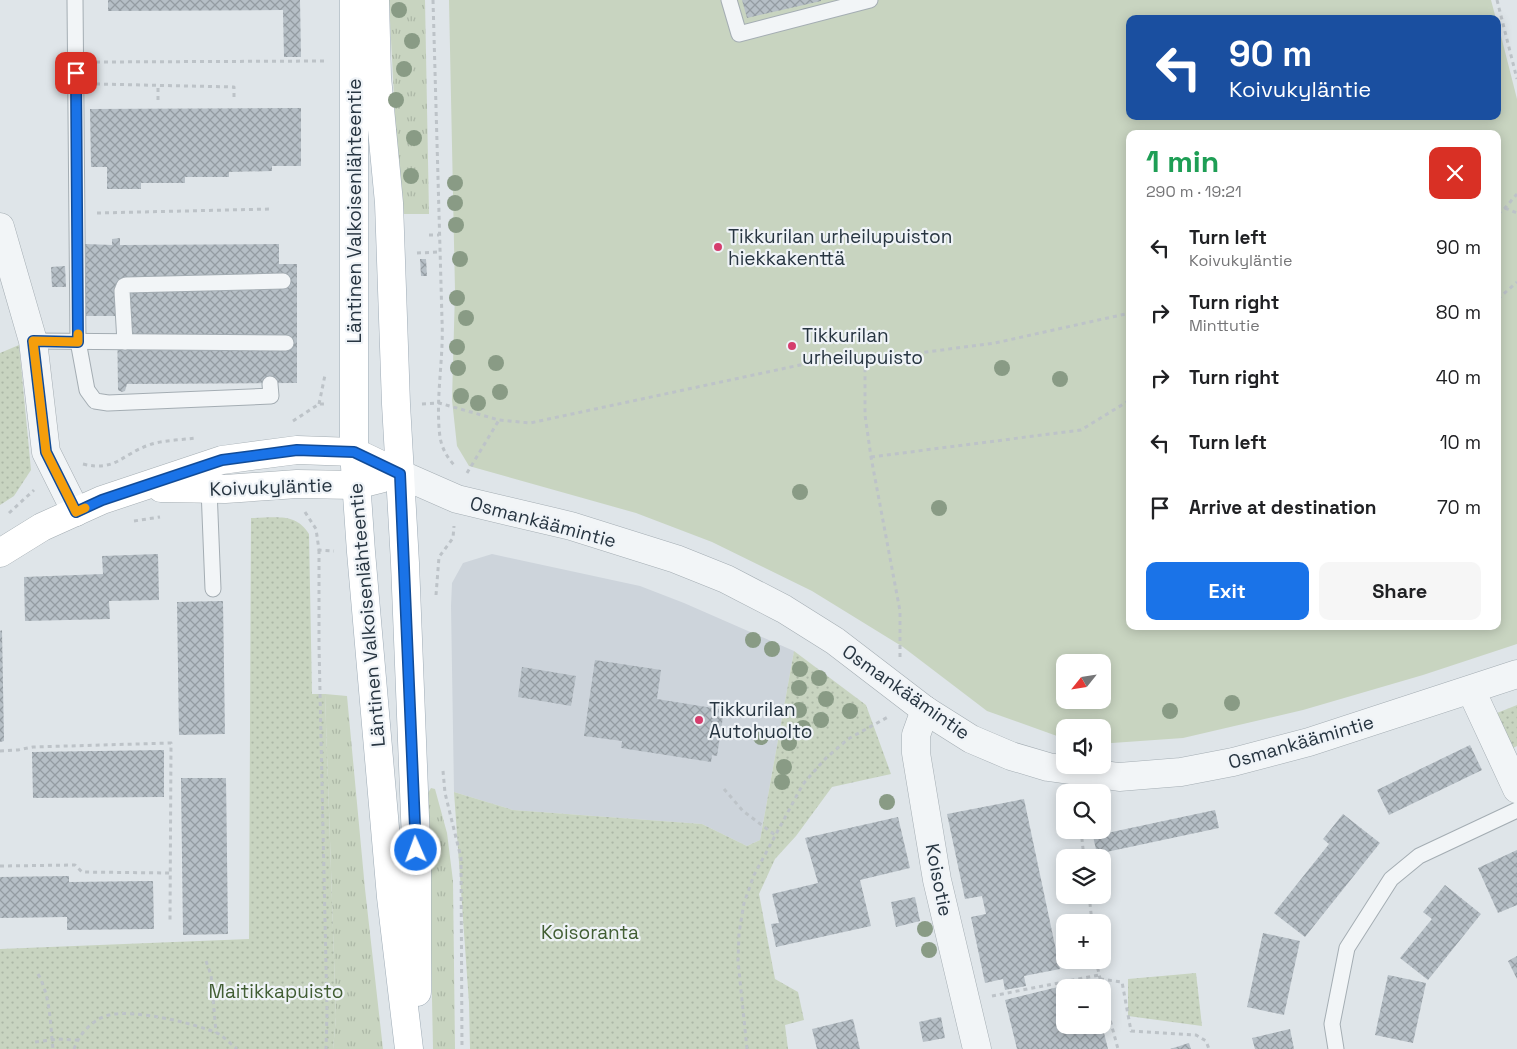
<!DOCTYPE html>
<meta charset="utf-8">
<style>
body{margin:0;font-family:"Space Grotesk",sans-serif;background:#f6f6f6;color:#202124;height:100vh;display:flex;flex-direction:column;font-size:19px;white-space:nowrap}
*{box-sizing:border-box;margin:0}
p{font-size:16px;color:#757577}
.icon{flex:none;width:28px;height:28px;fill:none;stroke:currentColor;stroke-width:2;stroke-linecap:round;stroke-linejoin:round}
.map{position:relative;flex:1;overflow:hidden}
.sheet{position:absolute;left:1126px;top:130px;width:375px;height:500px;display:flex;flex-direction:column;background:#fff;border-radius:10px;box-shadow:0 2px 12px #0003}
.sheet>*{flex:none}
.guide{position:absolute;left:1126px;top:15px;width:375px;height:105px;border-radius:10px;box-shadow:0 2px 12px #0003;background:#1a4fa0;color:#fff;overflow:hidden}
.needle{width:32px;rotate:240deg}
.controls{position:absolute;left:1056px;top:654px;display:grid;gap:10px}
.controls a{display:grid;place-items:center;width:55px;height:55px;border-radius:10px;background:#fff;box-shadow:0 2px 12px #0003;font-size:25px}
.pin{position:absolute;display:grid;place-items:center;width:42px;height:42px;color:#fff;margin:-21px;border-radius:10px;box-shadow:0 2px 8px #0006}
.me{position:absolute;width:55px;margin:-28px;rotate:358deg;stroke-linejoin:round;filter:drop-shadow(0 0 4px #0008)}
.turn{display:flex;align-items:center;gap:18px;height:105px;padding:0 20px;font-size:22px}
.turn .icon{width:65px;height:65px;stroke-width:2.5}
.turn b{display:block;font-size:35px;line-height:42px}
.round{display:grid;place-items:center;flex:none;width:52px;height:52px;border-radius:10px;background:#f6f6f6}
.head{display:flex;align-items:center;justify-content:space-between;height:85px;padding:0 20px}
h1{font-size:30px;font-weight:700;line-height:38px;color:#1e9e55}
.primary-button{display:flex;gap:10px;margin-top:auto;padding:10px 20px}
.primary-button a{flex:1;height:58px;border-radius:10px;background:#1a73e8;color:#fff;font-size:20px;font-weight:700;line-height:58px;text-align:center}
.primary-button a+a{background:#f6f6f6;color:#202124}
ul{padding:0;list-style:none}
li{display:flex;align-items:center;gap:15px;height:65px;padding:0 20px}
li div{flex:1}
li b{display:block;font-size:19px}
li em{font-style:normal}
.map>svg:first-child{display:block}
.built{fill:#cdd4db}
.grass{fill:url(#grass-tufts)}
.park{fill:url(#park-dots)}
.pitch{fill:#c8d4c0;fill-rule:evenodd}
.building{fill:url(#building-cross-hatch)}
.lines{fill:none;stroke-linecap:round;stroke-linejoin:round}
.service-casing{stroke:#a4adb3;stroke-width:17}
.minor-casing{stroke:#a4adb3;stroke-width:29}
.tertiary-casing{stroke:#a4adb3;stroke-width:29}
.secondary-casing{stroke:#a4adb3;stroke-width:29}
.primary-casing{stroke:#9eabb6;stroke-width:29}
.path{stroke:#bdc3c8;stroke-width:3;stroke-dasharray:4 4;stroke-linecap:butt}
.service{stroke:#f2f5f7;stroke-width:15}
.minor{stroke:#f2f5f7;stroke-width:28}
.tertiary{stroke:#f2f5f7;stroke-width:28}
.secondary{stroke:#fff;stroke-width:28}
.primary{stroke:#fff;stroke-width:28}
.tree{fill:#899b85}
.route-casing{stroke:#114b97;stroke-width:12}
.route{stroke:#1a73e8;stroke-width:9}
.slow{stroke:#f59e0b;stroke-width:9}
.poi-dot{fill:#d53d6d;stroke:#eff3f7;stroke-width:2}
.labels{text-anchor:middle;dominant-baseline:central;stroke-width:4.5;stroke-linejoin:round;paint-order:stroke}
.street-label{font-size:19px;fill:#273541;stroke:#eff3f7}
.poi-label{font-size:19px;fill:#273541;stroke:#eff3f7;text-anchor:start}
.park-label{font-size:19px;fill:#425e34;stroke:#eff3f7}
</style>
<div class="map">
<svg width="1517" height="1049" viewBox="0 0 1517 1049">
<defs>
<pattern id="grass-tufts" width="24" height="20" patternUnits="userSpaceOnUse" patternTransform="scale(1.25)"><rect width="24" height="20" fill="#c8d4c0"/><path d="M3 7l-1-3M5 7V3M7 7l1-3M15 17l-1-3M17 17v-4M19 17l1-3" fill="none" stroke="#acb7a6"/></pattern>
<pattern id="park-dots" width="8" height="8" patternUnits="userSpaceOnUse" patternTransform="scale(1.25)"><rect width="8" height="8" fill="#c8d4c0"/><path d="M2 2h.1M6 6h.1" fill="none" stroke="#acb7a6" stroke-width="1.8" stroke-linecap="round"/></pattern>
<pattern id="building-cross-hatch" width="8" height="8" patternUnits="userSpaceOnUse" patternTransform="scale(1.25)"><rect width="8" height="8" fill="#b6bfc6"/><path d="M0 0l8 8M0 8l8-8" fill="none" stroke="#949ca2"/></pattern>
</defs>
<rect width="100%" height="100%" fill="#dfe5e9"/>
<!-- built -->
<path class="built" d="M 492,554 L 640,586 L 684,603 L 794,651 L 760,840 L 747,846 L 702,824 L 513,810 L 454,792 L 451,606 L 452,583 L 463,563 Z"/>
<!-- grass -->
<g class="grass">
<path d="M 389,0 L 425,0 L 429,214 L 400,214 Z"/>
<path d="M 325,694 L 347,696 L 365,889 L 383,1049 L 333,1049 L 336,1017 Z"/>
<path d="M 431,788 L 435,789 L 447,833 L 453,881 L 455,1049 L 433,1049 L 428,793 Z"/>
</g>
<!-- park -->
<g class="park">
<path d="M 19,345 L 31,470 L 14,496 L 0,505 L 0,353 Z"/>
<path d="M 251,518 C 274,518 296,512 309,534 L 312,694 L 325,694 L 336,1017 L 333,1049 L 0,1049 L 0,949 L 249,939 Z"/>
<path d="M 794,651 L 866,705 L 891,774 L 832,787 L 796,836 L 775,859 L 759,894 L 775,979 L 798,992 L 804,1020 L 785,1025 L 788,1049 L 470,1049 L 469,1003 L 454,792 L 513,810 L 702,824 L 747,846 L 760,840 Z"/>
<path d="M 1517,705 L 1517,746 L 1509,750 L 1492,715 Z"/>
<path d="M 1196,973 L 1202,1026 L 1128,1016 L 1128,979 Z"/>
</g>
<!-- pitch -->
<path class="pitch" d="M 449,0 L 1491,0 L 1496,19 L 1130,19 L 1130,116 L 1498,116 L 1498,24 L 1517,99 L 1517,644 L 1423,675 L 1303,710 L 1183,738 L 1112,743 L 1103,742 L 1102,728 L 1065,728 L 1065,737 L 1057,736 L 987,711 L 903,647 L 812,591 L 712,542 L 636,513 L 469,466 L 457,446 L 452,400 L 455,291 ZM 1130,134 L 1498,134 L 1498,626 L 1130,626 ZM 1065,662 L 1102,662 L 1102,700 L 1065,700 Z"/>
<!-- building -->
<g class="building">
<path d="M 108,0 L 300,0 L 301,57 L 284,57 L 283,10 L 108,11 Z"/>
<path d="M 742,0 L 821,0 L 821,1 L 747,18 Z"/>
<path d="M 301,108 L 301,166 L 272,166 L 272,171 L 229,172 L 229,177 L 185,177 L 185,183 L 141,183 L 141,189 L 107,189 L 107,167 L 91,167 L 90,109 Z"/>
<path d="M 120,238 L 120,245 L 279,244 L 279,264 L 297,264 L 297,383 L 127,384 L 125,391 L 122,392 L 118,390 L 117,316 L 86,316 L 85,244 L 112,245 L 112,239 Z"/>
<path d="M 420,259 L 426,259 L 427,276 L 421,276 Z"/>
<path d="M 65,266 L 66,287 L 52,287 L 51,267 Z"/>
<path d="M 158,554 L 159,600 L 109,601 L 110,619 L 25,621 L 24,577 L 103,574 L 102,556 Z"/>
<path d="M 223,601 L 225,734 L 179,735 L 177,602 Z"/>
<path d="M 2,630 L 4,741 L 0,742 L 0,631 Z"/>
<path d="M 595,660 L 661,670 L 657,699 L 719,709 L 718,716 L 723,717 L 717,756 L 712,755 L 711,762 L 621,748 L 622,741 L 584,736 Z"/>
<path d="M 522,667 L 576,676 L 571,706 L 518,697 Z"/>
<path d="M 1470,745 L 1482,770 L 1389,815 L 1377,790 Z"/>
<path d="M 164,750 L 164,797 L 33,798 L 32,752 Z"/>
<path d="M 181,778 L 226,778 L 228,934 L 183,935 Z"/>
<path d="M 1024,799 L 1060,969 L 1024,976 L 1026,986 L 1005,990 L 1003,979 L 985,983 L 971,917 L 986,914 L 982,896 L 965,899 L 947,814 Z"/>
<path d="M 1215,810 L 1219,828 L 1097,854 L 1093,836 Z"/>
<path d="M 1343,814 L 1380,843 L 1305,937 L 1274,913 L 1329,844 L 1323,839 Z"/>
<path d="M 898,817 L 910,868 L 860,880 L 871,926 L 776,947 L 771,924 L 779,923 L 772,894 L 818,883 L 805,838 Z"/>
<path d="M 1517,850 L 1517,905 L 1498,913 L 1478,868 Z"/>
<path d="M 69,876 L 69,882 L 153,881 L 154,929 L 67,930 L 67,917 L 0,918 L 0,877 Z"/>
<path d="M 1445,885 L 1481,914 L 1428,980 L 1400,958 L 1432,919 L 1423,912 Z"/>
<path d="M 915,897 L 920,921 L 896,927 L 891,902 Z"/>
<path d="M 1263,933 L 1300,941 L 1284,1015 L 1247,1007 Z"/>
<path d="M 1517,956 L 1517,979 L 1508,961 Z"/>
<path d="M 1388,975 L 1426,983 L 1413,1043 L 1375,1035 Z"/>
<path d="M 1091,979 L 1093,988 L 1065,988 L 1065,1025 L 1102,1025 L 1108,1049 L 1017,1049 L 1005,1000 Z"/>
<path d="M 941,1017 L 945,1038 L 923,1042 L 919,1022 Z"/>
<path d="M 853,1019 L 860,1049 L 817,1049 L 812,1029 Z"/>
<path d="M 1290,1029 L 1294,1049 L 1255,1049 L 1252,1038 Z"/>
<path d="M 1189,1043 L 1191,1049 L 1170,1049 Z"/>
</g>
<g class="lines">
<defs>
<g id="service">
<path d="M 75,0 L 78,341 L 87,390 L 95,401 L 108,403 L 271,396 L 270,384"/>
<path d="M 729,0 L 739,34 L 870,0"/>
<path d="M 33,341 L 286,343"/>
<path d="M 125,342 L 122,291 L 124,286 L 126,285 L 283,281"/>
<path d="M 209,489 L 213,589"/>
<path d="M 1336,1049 L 1332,1024 L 1347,948 L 1391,879 L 1419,856 L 1517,810"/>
</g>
<g id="minor">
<path d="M 0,227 L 33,341 L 46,452 L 76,512"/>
<path d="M 1471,690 L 1517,789"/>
<path d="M 925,710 L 916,735 L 916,753 L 937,880 L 977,1049"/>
</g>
<path id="tertiary" d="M 400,474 L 457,499 L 571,526 L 676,559 L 726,579 L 784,609 L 835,641 L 925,710 L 971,739 L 1011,756 L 1048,767 L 1119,777 L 1181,772 L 1233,762 L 1309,742 L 1517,674"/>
<g id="secondary">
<path d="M 161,488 L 225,489 L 297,484 L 356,485 L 380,479"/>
<path d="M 0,553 L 42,527 L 102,500 L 222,460 L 297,450 L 354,452 L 400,474"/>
</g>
<g id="primary">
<path d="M 354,0 L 354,452 L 361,552 L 391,897 L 409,1049"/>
<path d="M 375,0 L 377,77 L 389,203 L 396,404 L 405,563 L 417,867 L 417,992"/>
</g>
</defs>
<!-- service casing -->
<use href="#service" class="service-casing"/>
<!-- minor casing -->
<use href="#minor" class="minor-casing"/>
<!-- tertiary casing -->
<use href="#tertiary" class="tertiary-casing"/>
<!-- secondary casing -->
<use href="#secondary" class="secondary-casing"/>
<!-- primary casing -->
<use href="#primary" class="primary-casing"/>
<!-- path -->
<g class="path">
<path d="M 433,0 C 436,107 439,213 442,320 C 444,358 435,399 440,437 C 442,449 448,459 456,467"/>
<path d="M 1497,0 L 1517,79"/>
<path d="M 96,62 L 327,61"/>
<path d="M 96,84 L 234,87 L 234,99"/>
<path d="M 158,100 L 158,85"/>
<path d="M 1505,208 L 1517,213"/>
<path d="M 97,213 L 271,209"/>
<path d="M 1498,214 L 1505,208 L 1517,194"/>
<path d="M 429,235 L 439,235"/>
<path d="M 417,253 L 439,252"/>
<path d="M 1498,299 L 1517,282"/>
<path d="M 319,404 L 325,375"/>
<path d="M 422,404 L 439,403 L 499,420 L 530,423 L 800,365 L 865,360"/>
<path d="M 293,421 L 319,404 L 326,404"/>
<path d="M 871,457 L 1081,430 L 1130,400"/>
<path d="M 83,464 C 116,472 122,454 149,445 C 163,440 181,440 196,438"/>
<path d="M 467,473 L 499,420"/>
<path d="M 305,512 L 316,529 L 319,550 L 334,551"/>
<path d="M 9,513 L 34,490"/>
<path d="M 134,521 L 160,517"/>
<path d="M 319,550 L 319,646 L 327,1012 L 326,1049"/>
<path d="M 436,595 L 439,557 L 453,538 L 454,526"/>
<path d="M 900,657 L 900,611 L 871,457 L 865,415 L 865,360 L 995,343 L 1130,313"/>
<path d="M 0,751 L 18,750 L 33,747 L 171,743 L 170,923"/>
<path d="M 443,771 L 445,793 L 461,858 L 462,1049"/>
<path d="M 724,789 L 743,811 L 775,835"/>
<path d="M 1081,830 L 1084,858"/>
<path d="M 0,866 L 75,865 L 82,872 L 170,873"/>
<path d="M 1089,895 L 1092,922"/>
<path d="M 1096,960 L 1102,988"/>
<path d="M 206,961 L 211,975 L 216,1033"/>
<path d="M 38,974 C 51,998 50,1023 53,1049"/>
<path d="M 1100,979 L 1122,982 L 1131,1031 L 1196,1035 L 1206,1041 L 1209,1049"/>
<path d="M 1102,990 L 1118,1049"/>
<path d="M 992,996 L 1099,975"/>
<path d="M 35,1042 L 58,1039 L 77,1040"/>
<path d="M 74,1049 C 79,1034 93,1019 109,1015 C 134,1009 195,1023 219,1034 C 225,1038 231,1044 237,1049"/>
<path d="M 747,1049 L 738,961 L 739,933 L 744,903 L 754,875 L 803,784 L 825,759 L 848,739 L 888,717"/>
</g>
<!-- service -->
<use href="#service" class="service"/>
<!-- minor -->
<use href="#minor" class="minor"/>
<!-- tertiary -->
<use href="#tertiary" class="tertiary"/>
<!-- secondary -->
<use href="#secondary" class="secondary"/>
<!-- primary -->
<use href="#primary" class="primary"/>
</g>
<!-- trees -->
<g class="tree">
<circle cx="399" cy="10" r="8"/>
<circle cx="412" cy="41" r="8"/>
<circle cx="404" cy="69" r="8"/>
<circle cx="396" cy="100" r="8"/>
<circle cx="414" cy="138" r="8"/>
<circle cx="411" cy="176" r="8"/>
<circle cx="455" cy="183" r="8"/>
<circle cx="455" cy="203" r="8"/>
<circle cx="456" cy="225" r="8"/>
<circle cx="460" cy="259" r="8"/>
<circle cx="457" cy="298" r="8"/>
<circle cx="466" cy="318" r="8"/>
<circle cx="457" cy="347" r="8"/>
<circle cx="496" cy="363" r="8"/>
<circle cx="458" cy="368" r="8"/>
<circle cx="1002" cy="368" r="8"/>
<circle cx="1060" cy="379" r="8"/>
<circle cx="500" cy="392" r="8"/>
<circle cx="461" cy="396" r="8"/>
<circle cx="478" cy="403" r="8"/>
<circle cx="800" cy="492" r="8"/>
<circle cx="939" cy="508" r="8"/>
<circle cx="753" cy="640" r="8"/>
<circle cx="772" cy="649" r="8"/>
<circle cx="800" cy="669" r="8"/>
<circle cx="819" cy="678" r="8"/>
<circle cx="799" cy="688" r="8"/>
<circle cx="826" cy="699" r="8"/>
<circle cx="1232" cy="703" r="8"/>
<circle cx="799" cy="710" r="8"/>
<circle cx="850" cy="711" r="8"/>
<circle cx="1170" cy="711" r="8"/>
<circle cx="821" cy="720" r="8"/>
<circle cx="803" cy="728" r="8"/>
<circle cx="761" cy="737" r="8"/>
<circle cx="789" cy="743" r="8"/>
<circle cx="784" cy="767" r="8"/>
<circle cx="782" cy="782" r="8"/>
<circle cx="887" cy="802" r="8"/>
<circle cx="925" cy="929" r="8"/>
<circle cx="929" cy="950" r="8"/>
</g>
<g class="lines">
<defs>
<path id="route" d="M 76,73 L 78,342 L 33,341 L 46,452 L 76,512 L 102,500 L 222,460 L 297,450 L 354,452 L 400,474 L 416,850"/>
</defs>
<!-- route casing -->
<use href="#route" class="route-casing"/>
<!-- route -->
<use href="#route" class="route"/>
<!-- slow -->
<path class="slow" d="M 78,334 L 78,342 L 33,341 L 46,452 L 76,512 L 85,508"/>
</g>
<!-- markers -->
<g class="poi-dot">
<circle cx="718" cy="247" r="5"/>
<circle cx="792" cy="346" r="5"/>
<circle cx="699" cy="720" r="5"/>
</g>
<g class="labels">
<!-- street labels -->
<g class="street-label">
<text transform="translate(354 211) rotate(-90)">Läntinen Valkoisenlähteentie</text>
<text transform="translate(271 487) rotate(-2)">Koivukyläntie</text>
<text transform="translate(543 522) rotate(15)">Osmankäämintie</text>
<text transform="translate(367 615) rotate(-95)">Läntinen Valkoisenlähteentie</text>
<text transform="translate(906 692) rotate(35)">Osmankäämintie</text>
<text transform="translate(1301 742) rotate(-16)">Osmankäämintie</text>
<text transform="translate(939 880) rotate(79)">Koisotie</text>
</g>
<!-- poi labels -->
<g class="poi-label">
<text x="728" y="236">Tikkurilan urheilupuiston<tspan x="728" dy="22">hiekkakenttä</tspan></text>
<text x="802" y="335">Tikkurilan<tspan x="802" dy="22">urheilupuisto</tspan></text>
<text x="709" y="709">Tikkurilan<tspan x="709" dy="22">Autohuolto</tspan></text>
</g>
<!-- park labels -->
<g class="park-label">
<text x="590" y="932">Koisoranta</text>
<text x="276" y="991">Maitikkapuisto</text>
</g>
</g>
</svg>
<div class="controls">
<a><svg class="needle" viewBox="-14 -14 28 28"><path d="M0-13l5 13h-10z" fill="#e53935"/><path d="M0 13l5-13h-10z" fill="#757577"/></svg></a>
<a><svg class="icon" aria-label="sound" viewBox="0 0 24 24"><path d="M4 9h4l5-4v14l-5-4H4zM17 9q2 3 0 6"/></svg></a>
<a><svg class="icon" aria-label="search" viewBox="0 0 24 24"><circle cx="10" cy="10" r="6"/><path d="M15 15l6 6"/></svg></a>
<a><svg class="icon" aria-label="layers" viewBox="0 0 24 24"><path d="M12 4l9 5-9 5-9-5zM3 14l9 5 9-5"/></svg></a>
<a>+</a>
<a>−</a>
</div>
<div class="pin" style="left:76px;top:73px;background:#d93025"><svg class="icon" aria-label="arrive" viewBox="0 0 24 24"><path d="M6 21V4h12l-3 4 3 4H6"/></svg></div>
<svg class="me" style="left:416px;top:850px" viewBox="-20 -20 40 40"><circle r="17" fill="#1a73e8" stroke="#fff" stroke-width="3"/><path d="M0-11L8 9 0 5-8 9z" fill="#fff"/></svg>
<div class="guide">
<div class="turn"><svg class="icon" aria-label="left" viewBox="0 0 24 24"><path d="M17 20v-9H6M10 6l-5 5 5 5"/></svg><div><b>90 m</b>Koivukyläntie</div></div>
</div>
<section class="sheet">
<div class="head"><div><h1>1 min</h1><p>290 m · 19:21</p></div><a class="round" style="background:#d93025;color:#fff"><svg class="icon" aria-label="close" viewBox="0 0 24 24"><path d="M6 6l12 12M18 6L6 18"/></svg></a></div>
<ul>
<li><svg class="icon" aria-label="left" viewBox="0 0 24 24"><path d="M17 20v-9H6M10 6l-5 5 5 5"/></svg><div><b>Turn left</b><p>Koivukyläntie</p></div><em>90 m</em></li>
<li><svg class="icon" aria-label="right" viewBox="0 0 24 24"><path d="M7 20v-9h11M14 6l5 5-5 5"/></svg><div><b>Turn right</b><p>Minttutie</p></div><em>80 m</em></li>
<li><svg class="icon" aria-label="right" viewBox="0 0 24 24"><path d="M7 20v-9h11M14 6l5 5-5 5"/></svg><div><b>Turn right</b></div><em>40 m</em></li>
<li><svg class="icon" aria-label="left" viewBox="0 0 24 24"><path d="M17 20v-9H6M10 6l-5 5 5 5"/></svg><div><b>Turn left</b></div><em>10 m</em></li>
<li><svg class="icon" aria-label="arrive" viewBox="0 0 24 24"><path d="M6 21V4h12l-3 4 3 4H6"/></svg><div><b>Arrive at destination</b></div><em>70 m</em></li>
</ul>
<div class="primary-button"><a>Exit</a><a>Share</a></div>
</section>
</div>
